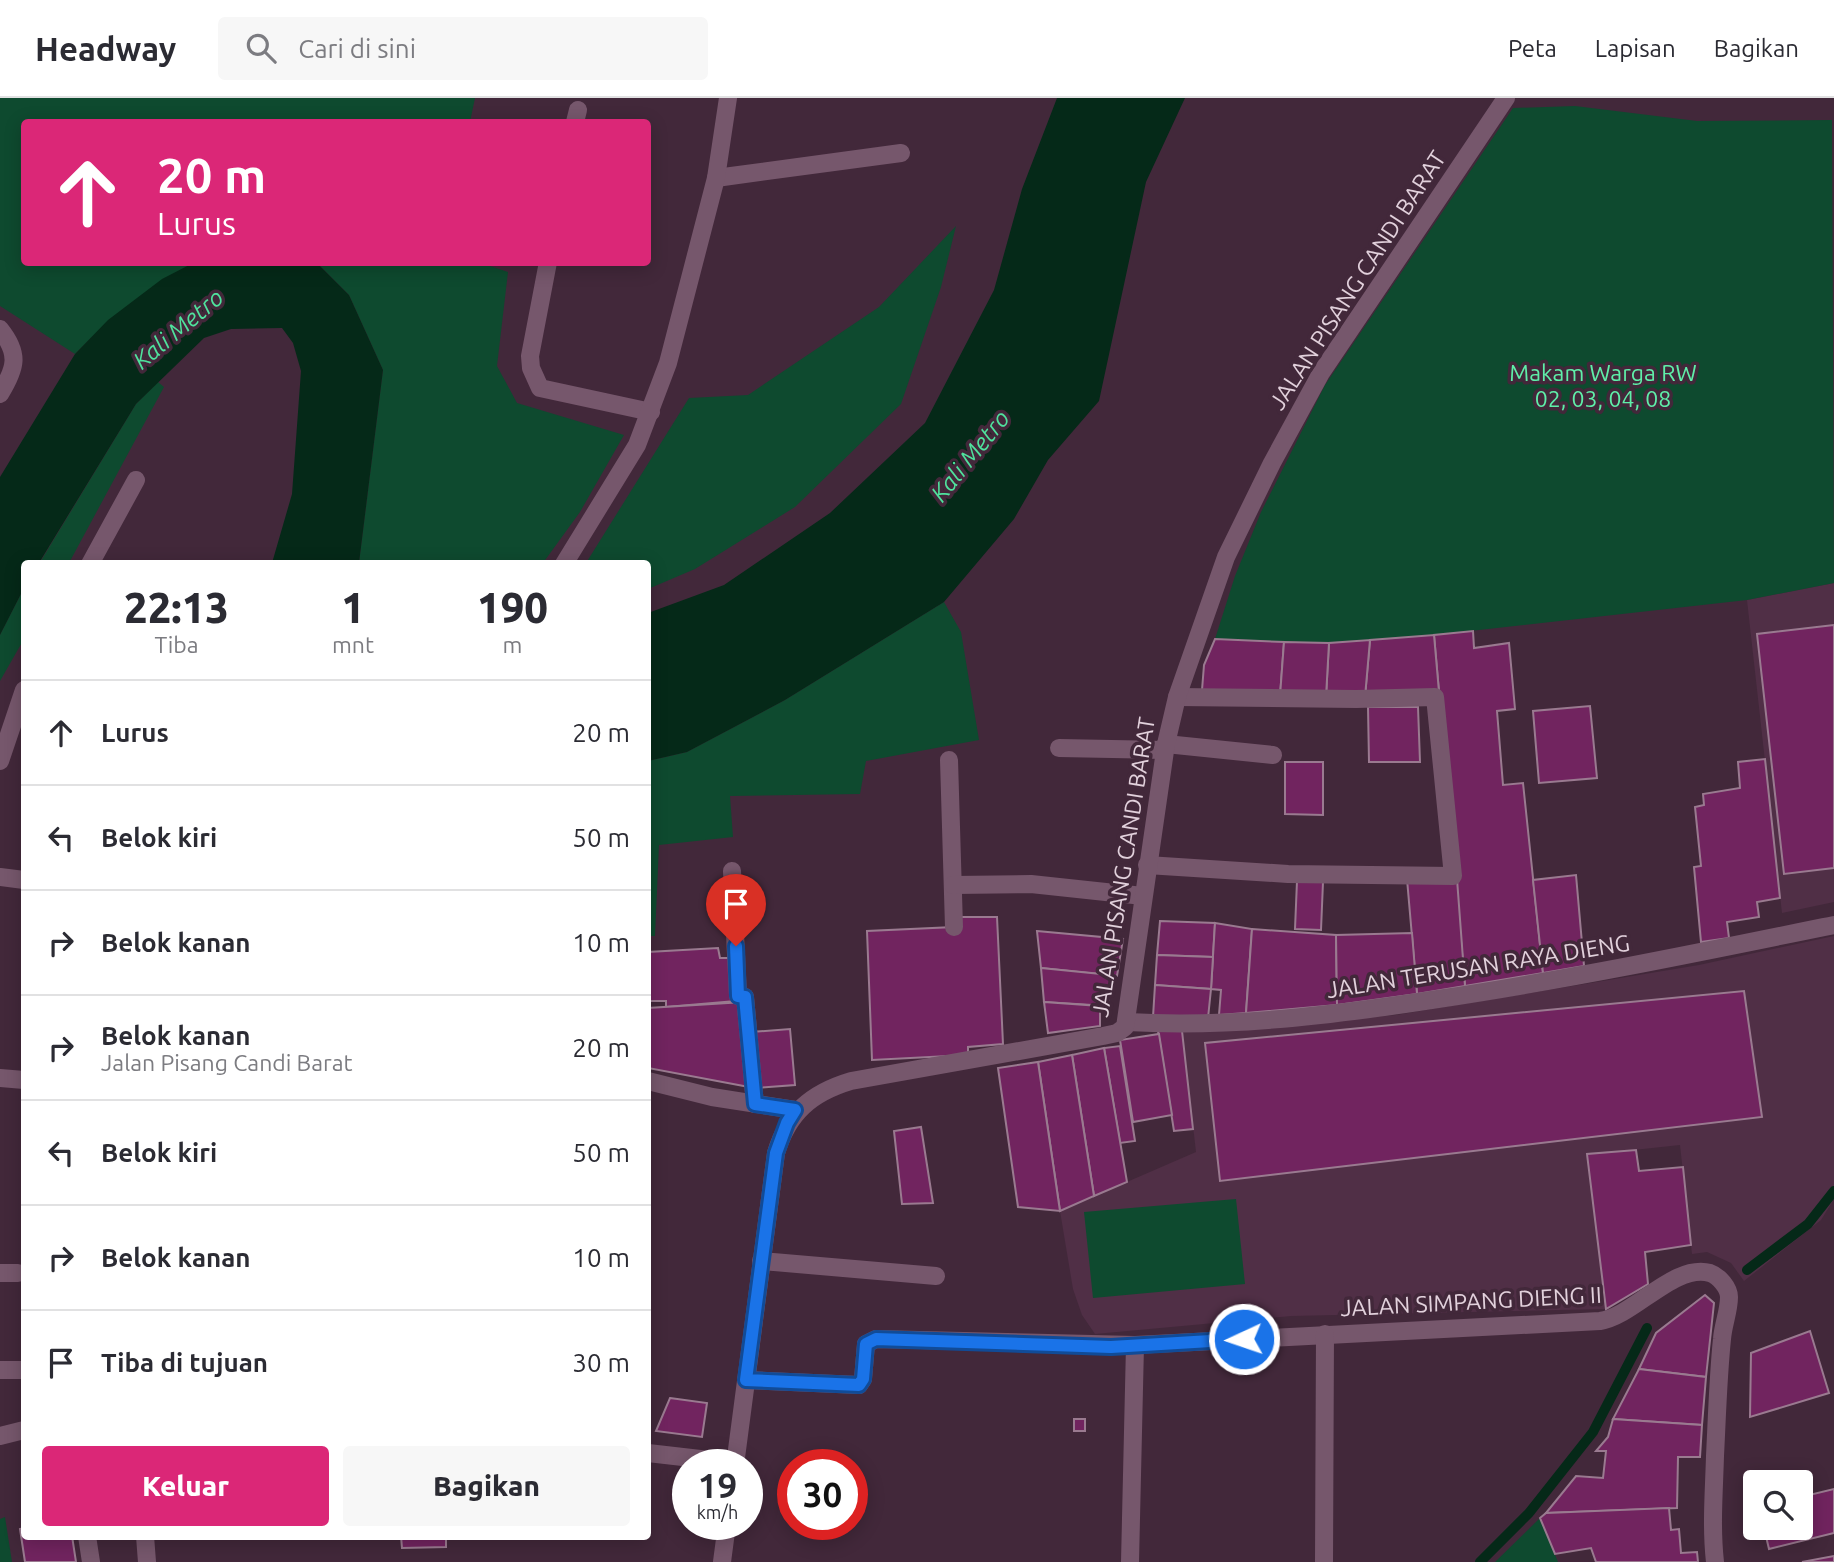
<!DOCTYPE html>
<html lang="id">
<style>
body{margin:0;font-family:Ubuntu,sans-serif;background:#f7f7f7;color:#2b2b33;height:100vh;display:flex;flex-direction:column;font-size:26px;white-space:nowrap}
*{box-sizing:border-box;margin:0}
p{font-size:23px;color:#7c7c81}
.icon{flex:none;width:38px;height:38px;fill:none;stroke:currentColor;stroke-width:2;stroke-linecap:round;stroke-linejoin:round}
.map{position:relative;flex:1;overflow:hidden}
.panel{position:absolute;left:21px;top:462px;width:630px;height:980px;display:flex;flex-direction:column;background:#fff;border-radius:7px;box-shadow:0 4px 18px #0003}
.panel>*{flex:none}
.top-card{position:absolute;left:21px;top:21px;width:630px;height:147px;border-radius:7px;box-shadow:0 4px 18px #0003;background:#db2777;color:#fff;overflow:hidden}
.buttons{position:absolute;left:1743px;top:1372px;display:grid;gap:14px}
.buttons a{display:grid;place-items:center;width:70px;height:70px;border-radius:7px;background:#fff;box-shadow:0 4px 18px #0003;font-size:35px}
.speed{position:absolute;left:672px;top:1351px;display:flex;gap:14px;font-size:35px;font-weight:700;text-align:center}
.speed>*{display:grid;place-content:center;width:91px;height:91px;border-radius:50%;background:#fff;box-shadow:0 4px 18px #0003;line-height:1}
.speed small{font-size:18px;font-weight:400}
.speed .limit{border:10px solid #d22;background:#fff;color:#111}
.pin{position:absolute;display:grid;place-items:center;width:60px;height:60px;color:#fff;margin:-72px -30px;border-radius:50% 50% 50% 0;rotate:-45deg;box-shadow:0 0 7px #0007}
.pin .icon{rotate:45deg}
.me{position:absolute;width:77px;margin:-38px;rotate:267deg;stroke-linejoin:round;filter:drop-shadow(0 0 5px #0008)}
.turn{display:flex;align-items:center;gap:24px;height:147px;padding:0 21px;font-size:32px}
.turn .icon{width:91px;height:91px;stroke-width:2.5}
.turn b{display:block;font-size:49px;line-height:60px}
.eta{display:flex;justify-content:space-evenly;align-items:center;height:119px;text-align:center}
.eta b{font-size:42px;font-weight:800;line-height:49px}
.action{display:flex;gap:14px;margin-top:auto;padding:14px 21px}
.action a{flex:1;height:80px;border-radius:7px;background:#db2777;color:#fff;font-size:28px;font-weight:800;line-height:80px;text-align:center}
.action a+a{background:#f7f7f7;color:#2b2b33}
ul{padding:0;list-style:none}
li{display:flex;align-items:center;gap:21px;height:105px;padding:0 21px;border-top:2px solid #e1e1e2}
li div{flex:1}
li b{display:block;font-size:26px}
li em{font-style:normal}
header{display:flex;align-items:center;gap:42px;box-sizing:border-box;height:98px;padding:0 35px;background:#fff;border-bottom:2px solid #e1e1e2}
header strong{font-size:33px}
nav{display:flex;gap:38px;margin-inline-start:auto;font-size:24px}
.search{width:490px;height:63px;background:#f7f7f7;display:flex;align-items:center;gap:18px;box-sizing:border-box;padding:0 24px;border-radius:7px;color:#7c7c81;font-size:26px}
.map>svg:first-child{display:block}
.built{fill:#502f46}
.green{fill:#0e4a2f}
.water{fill:#052918}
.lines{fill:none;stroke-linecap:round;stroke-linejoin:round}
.stream{stroke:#052918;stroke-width:10}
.building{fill:#71245f;stroke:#9a7a90;stroke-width:2}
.service{stroke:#76576c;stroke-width:18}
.minor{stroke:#76576c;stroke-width:18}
.route-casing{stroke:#114b97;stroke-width:18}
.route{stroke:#1a73e8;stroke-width:12}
.labels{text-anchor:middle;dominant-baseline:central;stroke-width:7;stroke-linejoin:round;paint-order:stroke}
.street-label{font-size:23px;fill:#e2d1dc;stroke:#42283a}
.park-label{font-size:23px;fill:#5fefa9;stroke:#42283a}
.water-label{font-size:24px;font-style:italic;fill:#4fe29d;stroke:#42283a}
</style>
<header>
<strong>Headway</strong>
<div class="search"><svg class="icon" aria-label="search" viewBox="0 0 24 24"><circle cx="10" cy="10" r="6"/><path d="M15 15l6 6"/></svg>Cari di sini</div>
<nav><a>Peta</a><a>Lapisan</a><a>Bagikan</a></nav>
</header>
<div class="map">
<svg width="1834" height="1464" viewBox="0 0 1834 1464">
<rect width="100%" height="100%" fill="#42283a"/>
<!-- built -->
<g class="built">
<path d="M 1834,485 L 1834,804 L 1782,815 L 1747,502 Z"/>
<path d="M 1834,838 L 1834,1101 L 1821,1122 L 1744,1183 L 1731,1165 L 1707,1154 L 1692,1156 L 1680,1047 L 1587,1057 L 1606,1211 L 1291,1218 L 1095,1236 L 1082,1217 L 1073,1191 L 1060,1113 L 1196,1054 L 1182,933 L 1238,932 L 1396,917 L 1699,867 Z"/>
</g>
<!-- green -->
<g class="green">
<path d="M 0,0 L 475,0 L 470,24 L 24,24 L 24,164 L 195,165 C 149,188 111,219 75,256 L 0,208 Z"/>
<path d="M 1575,8 L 1697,23 L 1832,22 L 1834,485 L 1747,502 L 1434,537 L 1329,545 L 1215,541 L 1235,478 L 1261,414 L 1325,287 L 1513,10 Z"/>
<path d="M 956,128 L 941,189 L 901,306 L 795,409 L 695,471 L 648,491 L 648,466 L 586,465 L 689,300 L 748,297 L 879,209 Z"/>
<path d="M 478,164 L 508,174 L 497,268 L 517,305 L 624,337 L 580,414 L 543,465 L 359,465 L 383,272 L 349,197 L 317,165 Z"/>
<path d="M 158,284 L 164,289 L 69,465 L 39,466 L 136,306 Z"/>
<path d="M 24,490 L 24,541 L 0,583 L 0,537 Z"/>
<path d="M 944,504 L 961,534 L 979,642 L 866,663 L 860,696 L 730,698 L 733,739 L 659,747 L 655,838 L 648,838 L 648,663 L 687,654 L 785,602 Z"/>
<path d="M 1236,1101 L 1245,1186 L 1093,1200 L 1084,1114 Z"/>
<path d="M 5,1419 L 12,1464 L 0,1464 L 0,1421 Z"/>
<path d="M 1540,1420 L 1558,1464 L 1495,1464 Z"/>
</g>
<!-- water -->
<g class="water">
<path d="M 1057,0 L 1185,0 L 1146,84 L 1099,303 L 1048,362 L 1014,421 L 944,504 L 785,602 L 687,654 L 648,663 L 648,515 L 724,487 L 830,415 L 925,325 L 994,192 L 1022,91 Z"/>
<path d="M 195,164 L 317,165 L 349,197 L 383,272 L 359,465 L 272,465 L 292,396 L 301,273 L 293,245 L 282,230 L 231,231 L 204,240 L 136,306 L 39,465 L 24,466 L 24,490 L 0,537 L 0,379 L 75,256 L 108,222 L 162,181 Z"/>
</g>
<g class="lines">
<!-- stream -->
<g class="stream">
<path d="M 1747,1172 L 1808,1126 L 1834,1093"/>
<path d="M 1480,1464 L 1529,1415 L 1593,1334 L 1647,1230"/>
</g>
</g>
<!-- building -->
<g class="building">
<path d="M 1834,527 L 1834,770 L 1784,776 L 1757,536 Z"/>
<path d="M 1473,533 L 1474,550 L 1509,545 L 1515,611 L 1497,613 L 1503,687 L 1523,685 L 1543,875 L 1465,888 L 1434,537 Z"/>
<path d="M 1434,537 L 1439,594 L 1365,599 L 1370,542 Z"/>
<path d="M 1215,541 L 1284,544 L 1280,598 L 1202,592 L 1204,567 Z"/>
<path d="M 1370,542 L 1365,599 L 1326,599 L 1329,545 Z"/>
<path d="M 1284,544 L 1329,545 L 1326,599 L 1280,598 Z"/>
<path d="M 1590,608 L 1597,680 L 1539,685 L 1533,613 Z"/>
<path d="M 1368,609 L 1418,609 L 1420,664 L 1369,664 Z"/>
<path d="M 1765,661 L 1780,800 L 1757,804 L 1759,819 L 1727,824 L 1729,840 L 1701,844 L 1694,769 L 1701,768 L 1695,709 L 1704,707 L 1703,696 L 1740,690 L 1738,664 Z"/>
<path d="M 1285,664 L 1323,664 L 1323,717 L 1285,716 Z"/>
<path d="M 1576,777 L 1584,868 L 1543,875 L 1533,782 Z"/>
<path d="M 1407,781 L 1457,781 L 1465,888 L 1417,896 Z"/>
<path d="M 1297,783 L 1323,784 L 1321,832 L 1295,831 Z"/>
<path d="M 956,819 L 997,819 L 1003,946 L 968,949 L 968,957 L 872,962 L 867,833 L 954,829 Z"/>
<path d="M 1160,823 L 1215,825 L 1213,859 L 1157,857 Z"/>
<path d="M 1215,825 L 1252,831 L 1246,915 L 1219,917 L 1221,892 L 1211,891 Z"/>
<path d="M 1252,831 L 1336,837 L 1337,907 L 1246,915 Z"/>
<path d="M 1037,833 L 1123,841 L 1117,878 L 1041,870 Z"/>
<path d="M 1412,835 L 1417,896 L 1337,907 L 1336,837 Z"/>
<path d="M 718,850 L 720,860 L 733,860 L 736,903 L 666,909 L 666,903 L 648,903 L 648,854 Z"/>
<path d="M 1157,857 L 1213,859 L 1211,891 L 1155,887 Z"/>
<path d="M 1041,870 L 1111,877 L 1108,908 L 1044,904 Z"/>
<path d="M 1155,887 L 1211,891 L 1208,920 L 1153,919 Z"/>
<path d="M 1744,893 L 1762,1019 L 1220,1083 L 1205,945 Z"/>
<path d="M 744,904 L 749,989 L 648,970 L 648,910 Z"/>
<path d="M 1044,904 L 1100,908 L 1100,928 L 1048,935 Z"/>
<path d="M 790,931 L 795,987 L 757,990 L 751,934 Z"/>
<path d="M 1158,933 L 1182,933 L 1193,1031 L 1174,1033 Z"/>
<path d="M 1159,936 L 1172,1017 L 1133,1024 L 1120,942 Z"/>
<path d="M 1120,948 L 1135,1043 L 1120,1045 L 1104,950 Z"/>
<path d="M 1104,950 L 1127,1084 L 1094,1098 L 1072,957 Z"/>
<path d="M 1072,957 L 1094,1098 L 1060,1113 L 1038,964 Z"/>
<path d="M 1038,964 L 1060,1113 L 1018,1109 L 998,970 Z"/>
<path d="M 921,1029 L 933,1105 L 902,1106 L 894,1033 Z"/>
<path d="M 1636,1052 L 1639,1073 L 1683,1069 L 1691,1147 L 1645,1154 L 1648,1186 L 1606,1211 L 1587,1056 Z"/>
<path d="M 1705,1197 L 1714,1205 L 1706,1279 L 1639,1271 L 1656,1235 Z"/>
<path d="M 1810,1233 L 1829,1295 L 1750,1319 L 1751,1255 Z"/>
<path d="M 1639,1271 L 1706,1279 L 1702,1327 L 1613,1321 Z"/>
<path d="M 670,1300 L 707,1305 L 702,1339 L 656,1333 Z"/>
<rect x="1074" y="1321" width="11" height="12"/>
<path d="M 1613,1321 L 1702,1327 L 1700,1359 L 1678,1359 L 1677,1410 L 1546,1415 L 1576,1378 L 1603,1380 L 1606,1353 L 1596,1353 L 1608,1339 Z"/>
<path d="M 1834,1391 L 1834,1435 L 1769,1451 L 1764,1430 L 1801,1430 L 1801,1399 Z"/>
<path d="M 1669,1410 L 1671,1432 L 1679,1431 L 1681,1455 L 1697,1454 L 1698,1464 L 1596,1464 L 1591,1450 L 1555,1456 L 1540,1420 L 1546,1415 Z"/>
<path d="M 24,1430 L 24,1438 L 72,1438 L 76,1464 L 25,1464 L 20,1431 Z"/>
<path d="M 401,1438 L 446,1438 L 446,1449 L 402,1450 Z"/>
<path d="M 1834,1458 L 1834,1464 L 1802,1464 Z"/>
</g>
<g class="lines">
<!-- service -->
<g class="service">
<path d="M 1166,646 L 1273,657"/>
<path d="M 1059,650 L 1165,652"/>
<path d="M 949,662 L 954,829"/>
<path d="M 1147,767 L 1288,776 L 1453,778 L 1435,599 L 1356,601 L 1177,599"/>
<path d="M 732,773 L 738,898 L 745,899 L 755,1006"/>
<path d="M 953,787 L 1031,786 L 1143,798"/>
<path d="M 761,1163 L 936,1178"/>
<path d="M 0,1272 L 24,1272"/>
<path d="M 746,1282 L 859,1287 L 863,1281 L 866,1246 L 876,1241 L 1135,1247"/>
<path d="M 648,1355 L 735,1365"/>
<path d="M 87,1438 L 91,1464"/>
<path d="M 145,1438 L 147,1464"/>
</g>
<!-- minor -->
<g class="minor">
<path d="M 575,24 L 578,12"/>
<path d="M 716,80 L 901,55"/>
<path d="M 548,164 L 530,258 L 531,270 L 540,290 L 651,314"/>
<path d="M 0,231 C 20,256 16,270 0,296"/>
<path d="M 90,466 L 136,382"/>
<path d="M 564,466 L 637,347 L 668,265 L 716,80 L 728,0"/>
<path d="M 0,663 L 24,592"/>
<path d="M 0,779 L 24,782"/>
<path d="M 1127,924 C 1232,930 1335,917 1438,901 C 1571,881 1702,854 1834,827"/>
<path d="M 0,980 L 24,982"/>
<path d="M 648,983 L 712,999 L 795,1012"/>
<path d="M 0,1175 L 18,1175"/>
<path d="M 0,1338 L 24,1332"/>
<path d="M 735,1367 L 776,1055 C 788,1015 811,995 851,983 L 1103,938 L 1117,935 L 1125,929 L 1166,646 L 1177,599 L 1226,459 L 1272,365 L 1321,275 L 1506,0"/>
<path d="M 722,1464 L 727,1426"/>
<path d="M 1130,1464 L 1135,1247 L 1600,1223 C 1634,1218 1674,1165 1710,1175 C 1719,1178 1729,1190 1729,1199 C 1729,1213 1723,1227 1722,1241 C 1718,1280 1717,1319 1715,1358 C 1714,1394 1711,1428 1715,1464"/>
<path d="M 1324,1464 L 1325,1236"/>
</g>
</g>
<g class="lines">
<defs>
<path id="route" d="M 736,848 L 738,898 L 745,899 L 755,1006 L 795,1012 L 787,1025 L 776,1055 L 746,1282 L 859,1287 L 863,1281 L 866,1246 L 876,1241 L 1111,1249 L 1244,1241"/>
</defs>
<!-- route casing -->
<use href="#route" class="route-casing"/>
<!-- route -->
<use href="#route" class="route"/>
</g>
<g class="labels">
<!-- street labels -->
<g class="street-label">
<text transform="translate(1357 182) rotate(-57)">JALAN PISANG CANDI BARAT</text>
<text transform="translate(1123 769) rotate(-81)">JALAN PISANG CANDI BARAT</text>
<text transform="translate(1478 868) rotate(-9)">JALAN TERUSAN RAYA DIENG</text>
<text transform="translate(1471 1203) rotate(-3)">JALAN SIMPANG DIENG II</text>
</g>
<!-- park labels -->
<g class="park-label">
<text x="1603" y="274">Makam Warga RW<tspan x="1603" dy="26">02, 03, 04, 08</tspan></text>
</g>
<!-- water labels -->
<g class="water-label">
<text transform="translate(178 231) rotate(-40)">Kali Metro</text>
<text transform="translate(970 358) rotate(-51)">Kali Metro</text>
</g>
</g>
</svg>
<div class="buttons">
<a><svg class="icon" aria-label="search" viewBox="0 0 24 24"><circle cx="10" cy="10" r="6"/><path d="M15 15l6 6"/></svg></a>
</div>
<div class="speed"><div>19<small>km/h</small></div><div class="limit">30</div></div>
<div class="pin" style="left:736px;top:848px;background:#d93025"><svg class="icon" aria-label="arrive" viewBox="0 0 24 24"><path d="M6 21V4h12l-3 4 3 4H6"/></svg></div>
<svg class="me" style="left:1244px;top:1241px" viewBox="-20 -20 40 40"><circle r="17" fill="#1a73e8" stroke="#fff" stroke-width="3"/><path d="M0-11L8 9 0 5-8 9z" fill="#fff"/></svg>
<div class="top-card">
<div class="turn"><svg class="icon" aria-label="ahead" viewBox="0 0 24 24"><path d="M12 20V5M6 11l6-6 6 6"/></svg><div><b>20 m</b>Lurus</div></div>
</div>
<section class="panel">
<div class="eta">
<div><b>22:13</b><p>Tiba</p></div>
<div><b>1</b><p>mnt</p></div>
<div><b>190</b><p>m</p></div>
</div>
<ul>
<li><svg class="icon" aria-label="ahead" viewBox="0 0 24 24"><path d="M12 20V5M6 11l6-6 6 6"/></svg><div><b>Lurus</b></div><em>20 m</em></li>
<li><svg class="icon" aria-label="left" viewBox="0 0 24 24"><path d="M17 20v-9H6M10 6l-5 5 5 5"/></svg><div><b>Belok kiri</b></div><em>50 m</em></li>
<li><svg class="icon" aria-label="right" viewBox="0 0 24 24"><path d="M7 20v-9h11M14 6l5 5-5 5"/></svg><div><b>Belok kanan</b></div><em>10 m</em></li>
<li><svg class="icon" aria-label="right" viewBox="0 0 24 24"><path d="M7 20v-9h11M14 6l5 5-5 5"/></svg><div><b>Belok kanan</b><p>Jalan Pisang Candi Barat</p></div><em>20 m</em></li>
<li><svg class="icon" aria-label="left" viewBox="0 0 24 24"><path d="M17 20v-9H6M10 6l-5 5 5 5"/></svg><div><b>Belok kiri</b></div><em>50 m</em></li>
<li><svg class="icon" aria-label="right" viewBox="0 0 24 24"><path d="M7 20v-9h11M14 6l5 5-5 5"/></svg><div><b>Belok kanan</b></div><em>10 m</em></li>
<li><svg class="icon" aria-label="arrive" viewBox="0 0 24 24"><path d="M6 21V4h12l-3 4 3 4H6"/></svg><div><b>Tiba di tujuan</b></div><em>30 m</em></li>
</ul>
<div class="action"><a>Keluar</a><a>Bagikan</a></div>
</section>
</div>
